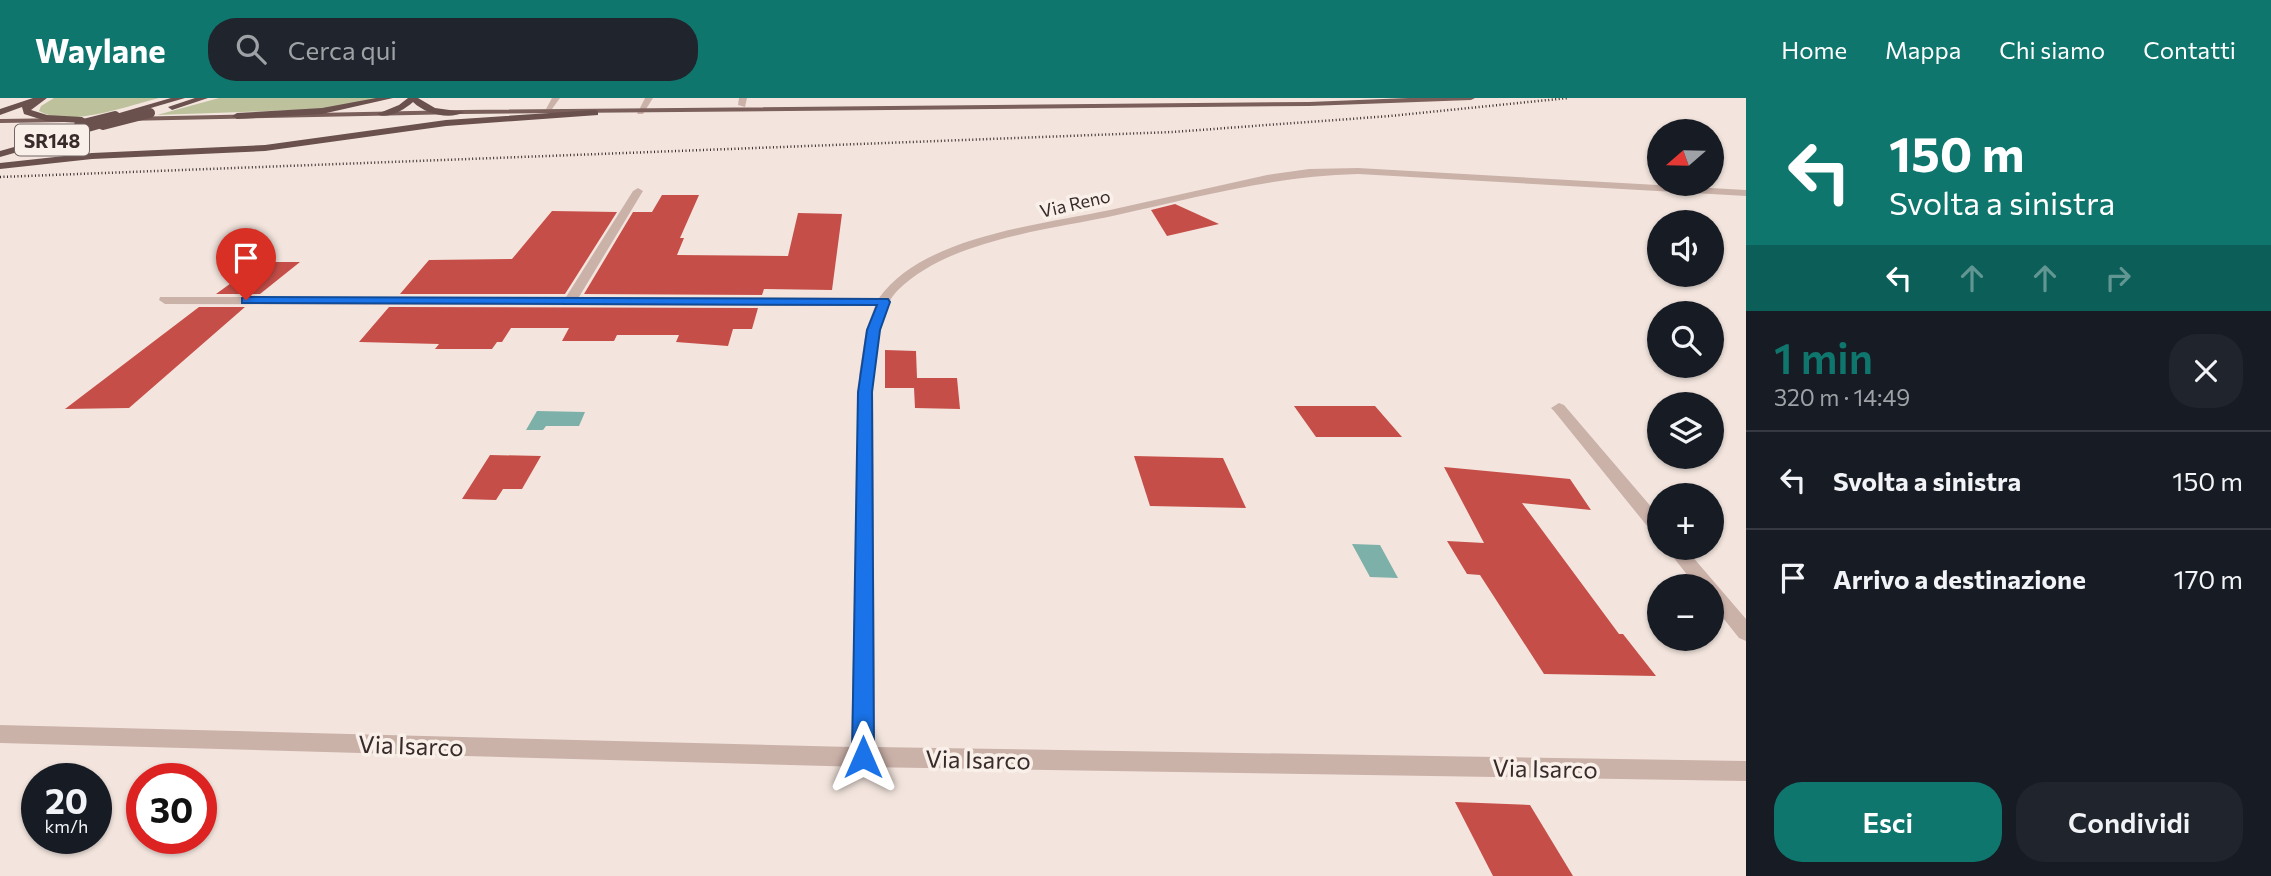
<!DOCTYPE html>
<html lang="it">
<meta charset="utf-8">
<style>
body{margin:0;font-family:Commissioner,sans-serif;background:#20242c;color:#f1f3f6;height:100vh;display:flex;flex-direction:column;font-size:26px;white-space:nowrap}
*{box-sizing:border-box;margin:0}
p{font-size:23px;color:#9ea1a6}
.icon{flex:none;width:38px;height:38px;fill:none;stroke:currentColor;stroke-width:2;stroke-linecap:round;stroke-linejoin:round}
.map{position:relative;flex:1;overflow:hidden}
.details{display:flex;flex-direction:column;background:#171b24;width:525px}
.details>*{flex:none}
.guide{background:#0f766e;color:#fff;overflow:hidden}
.needle{width:46px;rotate:250deg}
.controls{position:absolute;left:1647px;top:21px;display:grid;gap:14px}
.controls a{display:grid;place-items:center;width:77px;height:77px;border-radius:50%;background:#171b24;box-shadow:0 2px 5px #0004;font-size:35px}
.speed{position:absolute;left:21px;top:665px;display:flex;gap:14px;font-size:35px;font-weight:700;text-align:center}
.speed>*{display:grid;place-content:center;width:91px;height:91px;border-radius:50%;background:#171b24;box-shadow:0 2px 5px #0004;line-height:1}
.speed small{font-size:18px;font-weight:400}
.speed .limit{border:10px solid #d22;background:#fff;color:#111}
.pin{position:absolute;display:grid;place-items:center;width:60px;height:60px;color:#fff;margin:-72px -30px;border-radius:50% 50% 50% 0;rotate:-45deg;box-shadow:0 0 7px #0007}
.pin .icon{rotate:45deg}
.me{position:absolute;width:77px;margin:-38px;rotate:0deg;stroke-linejoin:round;filter:drop-shadow(0 0 5px #0008)}
.turn{display:flex;align-items:center;gap:24px;height:147px;padding:0 28px;font-size:32px}
.turn .icon{width:91px;height:91px;stroke-width:2.5}
.turn b{display:block;font-size:49px;line-height:60px}
.lanes{display:flex;align-items:center;height:66px;padding:0 28px;background:#0003;justify-content:center;gap:35px;direction:ltr}
.lanes .off{opacity:.35}
.round{display:grid;place-items:center;flex:none;width:74px;height:74px;border-radius:28px;background:#20242c}
.headline{display:flex;align-items:center;justify-content:space-between;height:119px;padding:0 28px}
h1{font-size:42px;font-weight:600;line-height:52px;color:#0f766e}
.cta{display:flex;gap:14px;margin-top:auto;padding:14px 28px}
.cta a{flex:1;height:80px;border-radius:28px;background:#0f766e;color:#fff;font-size:28px;font-weight:600;line-height:80px;text-align:center}
.cta a+a{background:#20242c;color:#f1f3f6}
ul{padding:0;list-style:none}
li{display:flex;align-items:center;gap:21px;height:98px;padding:0 28px;border-top:2px solid #363941}
li div{flex:1}
li b{display:block;font-size:26px}
li em{font-style:normal}
header{display:flex;align-items:center;gap:42px;box-sizing:border-box;height:98px;padding:0 35px;background:#0f766e;color:#fff}
header strong{font-size:33px}
nav{display:flex;gap:38px;margin-inline-start:auto;font-size:24px}
.search{width:490px;height:63px;background:#20242c;display:flex;align-items:center;gap:18px;box-sizing:border-box;padding:0 24px;border-radius:28px;color:#9ea1a6;font-size:26px}
main{display:flex;flex:1;min-height:0}
.map>svg:first-child{display:block}
.green{fill:#bdc29d}
.water{fill:#7cb0a8}
.building{fill:#c64e48}
.lines{fill:none;stroke-linecap:round;stroke-linejoin:round}
.minor{fill:#cbb2a9;fill-rule:evenodd}
.primary{fill:#7a5f5a;fill-rule:evenodd}
.trunk{fill:#6a514d;fill-rule:evenodd}
.rail{stroke:#382b29;stroke-width:2.5;stroke-dasharray:1 2.5;stroke-linecap:butt}
.trunk-bridge{stroke:#6a514d;stroke-width:10}
.route{fill:#1a73e8;stroke:#114b97;stroke-width:2}
.labels{text-anchor:middle;dominant-baseline:central;stroke-width:7;stroke-linejoin:round;paint-order:stroke}
.far-street-label{font-size:18px;fill:#382b29;stroke:#faf0ea}
.shield{fill:#faf0ea;stroke:#726663;stroke-width:2}
.shield-label{font-size:19px;font-weight:bold;fill:#382b29}
.near-street-label{font-size:24px;fill:#382b29;stroke:#faf0ea}
</style>
<header>
<strong>Waylane</strong>
<div class="search"><svg class="icon" aria-label="search" viewBox="0 0 24 24"><circle cx="10" cy="10" r="6"/><path d="M15 15l6 6"/></svg>Cerca qui</div>
<nav><a>Home</a><a>Mappa</a><a>Chi siamo</a><a>Contatti</a></nav>
</header>
<main>
<div class="map">
<svg width="1746" height="778" viewBox="0 0 1746 778">
<rect width="100%" height="100%" fill="#f3e5de"/>
<!-- green -->
<g class="green">
<path d="M 54,0 L 159,0 C 127,8 70,30 39,13 L 41,8 Z"/>
<path d="M 219,0 L 378,0 L 326,11 L 157,17 Z"/>
</g>
<!-- water -->
<g class="water">
<path d="M 537,313 L 585,314 L 579,328 L 546,328 L 543,332 L 526,332 Z"/>
<path d="M 1352,446 L 1380,447 L 1398,480 L 1370,479 Z"/>
</g>
<!-- building -->
<g class="building">
<path d="M 662,97 L 699,97 L 680,140 L 684,140 L 677,157 L 788,158 L 798,115 L 842,116 L 832,192 L 764,191 L 762,197 L 584,196 L 633,114 L 652,114 Z"/>
<path d="M 1175,106 L 1219,126 L 1167,138 L 1151,112 Z"/>
<path d="M 552,113 L 617,114 L 565,196 L 400,196 L 429,162 L 512,161 Z"/>
<path d="M 260,164 L 300,164 L 260,196 L 216,196 Z"/>
<path d="M 199,209 L 245,209 L 129,310 L 65,311 Z"/>
<path d="M 389,209 L 758,210 L 752,231 L 733,231 L 728,248 L 676,244 L 679,237 L 617,237 L 614,243 L 562,243 L 569,230 L 511,230 L 502,244 L 497,244 L 492,251 L 435,251 L 439,246 L 359,244 Z"/>
<path d="M 885,252 L 916,253 L 917,280 L 957,280 L 960,311 L 915,310 L 914,290 L 885,290 Z"/>
<path d="M 1294,308 L 1375,308 L 1402,339 L 1316,339 Z"/>
<path d="M 490,357 L 541,358 L 522,391 L 503,391 L 496,402 L 462,401 Z"/>
<path d="M 1134,358 L 1223,360 L 1246,410 L 1150,408 Z"/>
<path d="M 1444,369 L 1570,381 L 1591,412 L 1522,405 L 1619,536 L 1623,536 L 1656,578 L 1544,576 L 1480,477 L 1467,476 L 1447,443 L 1484,445 Z"/>
<path d="M 1455,704 L 1530,707 L 1573,778 L 1493,778 Z"/>
</g>
<g class="lines">
<!-- minor -->
<g class="minor">
<path d="M 552,0 L 560,0 L 552,11 L 546,11 Z"/>
<path d="M 645,0 L 653,0 L 643,16 L 637,16 Z"/>
<path d="M 739,0 L 747,0 L 745,9 L 738,7 Z"/>
<path d="M 1358,70 L 1746,92 L 1746,98 L 1358,76 C 1275,78 1198,99 1117,117 C 1049,132 950,141 898,192 C 878,212 877,250 873,277 L 875,649 L 1746,663 L 1746,683 L 863,669 L 0,645 L 0,627 L 851,649 L 859,277 L 866,232 L 875,208 L 165,206 L 159,202 L 160,199 L 566,199 L 633,93 L 638,90 L 643,93 L 579,199 L 879,200 C 923,138 1040,127 1110,112 C 1162,100 1215,89 1267,77 L 1309,71 Z"/>
<path d="M 1559,305 L 1564,307 L 1659,418 L 1659,436 L 1652,434 L 1554,313 L 1551,310 Z"/>
<path d="M 1666,450 L 1685,450 L 1746,521 L 1746,543 L 1739,540 L 1712,506 L 1712,488 L 1696,488 Z"/>
</g>
<!-- primary -->
<g class="primary">
<path d="M 1408,0 L 1475,0 L 1471,2 L 1309,8 L 461,16 L 124,23 L 120,21 L 124,19 L 461,12 L 1309,4 Z"/>
<path d="M 68,20 L 65,24 L 0,25 L 0,21 Z"/>
</g>
<!-- trunk -->
<g class="trunk">
<path d="M 33,0 L 47,0 L 31,12 L 47,17 L 82,19 L 87,22 L 82,25 L 46,23 L 24,16 L 22,9 L 0,17 L 0,11 Z"/>
<path d="M 171,0 L 185,0 L 120,19 L 116,16 Z"/>
<path d="M 195,0 L 208,0 L 172,12 L 168,9 Z"/>
<path d="M 376,0 L 393,0 L 322,16 L 237,21 L 232,18 L 237,15 L 322,10 Z"/>
<path d="M 408,0 L 418,0 L 435,10 L 464,14 C 450,22 425,16 413,4 C 404,12 387,22 377,16 L 399,7 Z"/>
<path d="M 595,12 L 598,13 L 598,17 L 446,28 L 265,53 L 92,61 L 0,71 L 0,65 L 92,55 L 265,47 L 446,22 Z"/>
<path d="M 103,24 L 106,25 L 106,29 L 0,59 L 0,53 Z"/>
</g>
<!-- rail -->
<path class="rail" d="M 0,79 L 1172,34 L 1390,18 L 1568,0"/>
<!-- trunk-bridge -->
<g class="trunk-bridge">
<path d="M 79,27 L 115,18"/>
<path d="M 103,27 L 150,15"/>
</g>
</g>
<!-- route -->
<path class="route" d="M 246,199 L 888,201 L 890,204 L 880,232 L 872,294 L 874,659 L 871,665 L 863,668 L 855,665 L 852,659 L 858,294 L 867,232 L 877,207 L 242,205 L 242,200 Z"/>
<g class="labels">
<!-- far-street labels -->
<g class="far-street-label">
<text transform="translate(1075 105) rotate(-13)">Via Reno</text>
</g>
<!-- shield labels -->
<rect class="shield" x="15" y="26.5" width="74" height="31" rx="5"/>
<g class="shield-label">
<text x="52" y="42">SR148</text>
</g>
<!-- near-street labels -->
<g class="near-street-label">
<text transform="translate(411 647) rotate(2)">Via Isarco</text>
<text transform="translate(978 661) rotate(1)">Via Isarco</text>
<text transform="translate(1545 670) rotate(1)">Via Isarco</text>
</g>
</g>
</svg>
<div class="controls">
<a><svg class="needle" viewBox="-14 -14 28 28"><path d="M0-13l5 13h-10z" fill="#e53935"/><path d="M0 13l5-13h-10z" fill="#9ea1a6"/></svg></a>
<a><svg class="icon" aria-label="sound" viewBox="0 0 24 24"><path d="M4 9h4l5-4v14l-5-4H4zM17 9q2 3 0 6"/></svg></a>
<a><svg class="icon" aria-label="search" viewBox="0 0 24 24"><circle cx="10" cy="10" r="6"/><path d="M15 15l6 6"/></svg></a>
<a><svg class="icon" aria-label="layers" viewBox="0 0 24 24"><path d="M12 4l9 5-9 5-9-5zM3 14l9 5 9-5"/></svg></a>
<a>+</a>
<a>−</a>
</div>
<div class="speed"><div>20<small>km/h</small></div><div class="limit">30</div></div>
<div class="pin" style="left:246px;top:202px;background:#d93025"><svg class="icon" aria-label="arrive" viewBox="0 0 24 24"><path d="M6 21V4h12l-3 4 3 4H6"/></svg></div>
<svg class="me" style="left:863px;top:659px" viewBox="-20 -20 40 40"><path d="M0-17L14 15 0 8-14 15z" fill="#1a73e8" stroke="#fff" stroke-width="4"/></svg>
</div>
<section class="details">
<div class="guide">
<div class="turn"><svg class="icon" aria-label="left" viewBox="0 0 24 24"><path d="M17 20v-9H6M10 6l-5 5 5 5"/></svg><div><b>150 m</b>Svolta a sinistra</div></div>
<div class="lanes"><svg class="icon" aria-label="left" viewBox="0 0 24 24"><path d="M17 20v-9H6M10 6l-5 5 5 5"/></svg><svg class="icon off" aria-label="ahead" viewBox="0 0 24 24"><path d="M12 20V5M6 11l6-6 6 6"/></svg><svg class="icon off" aria-label="ahead" viewBox="0 0 24 24"><path d="M12 20V5M6 11l6-6 6 6"/></svg><svg class="icon off" aria-label="right" viewBox="0 0 24 24"><path d="M7 20v-9h11M14 6l5 5-5 5"/></svg></div>
</div>
<div class="headline"><div><h1>1 min</h1><p>320 m · 14:49</p></div><a class="round"><svg class="icon" aria-label="close" viewBox="0 0 24 24"><path d="M6 6l12 12M18 6L6 18"/></svg></a></div>
<ul>
<li><svg class="icon" aria-label="left" viewBox="0 0 24 24"><path d="M17 20v-9H6M10 6l-5 5 5 5"/></svg><div><b>Svolta a sinistra</b></div><em>150 m</em></li>
<li><svg class="icon" aria-label="arrive" viewBox="0 0 24 24"><path d="M6 21V4h12l-3 4 3 4H6"/></svg><div><b>Arrivo a destinazione</b></div><em>170 m</em></li>
</ul>
<div class="cta"><a>Esci</a><a>Condividi</a></div>
</section>
</main>
